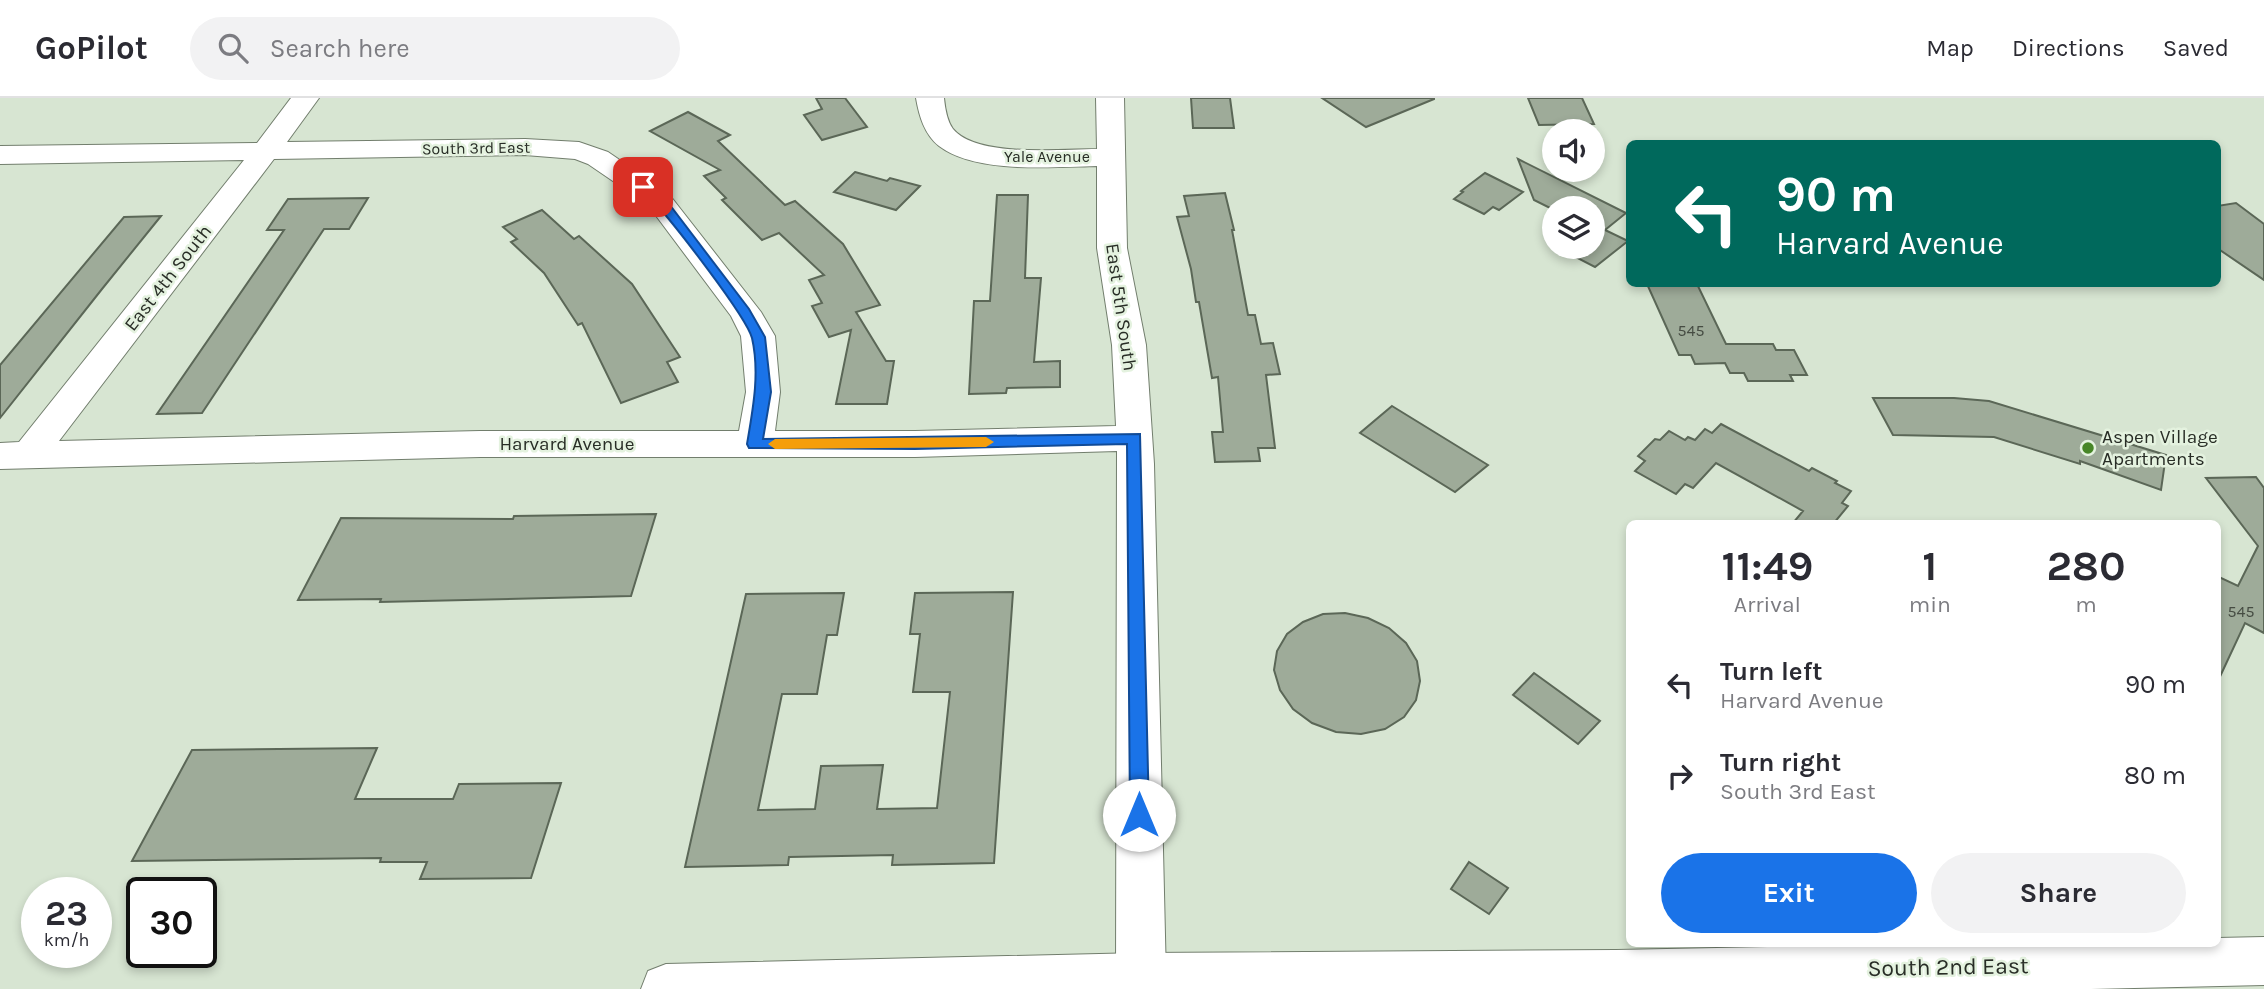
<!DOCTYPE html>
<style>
body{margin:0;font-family:Karla,sans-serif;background:#f2f2f3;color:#2b2b33;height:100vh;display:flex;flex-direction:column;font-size:26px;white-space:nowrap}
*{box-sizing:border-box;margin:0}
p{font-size:23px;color:#7c7c81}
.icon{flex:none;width:38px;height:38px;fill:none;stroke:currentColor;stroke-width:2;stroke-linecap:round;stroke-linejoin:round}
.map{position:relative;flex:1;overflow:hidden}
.panel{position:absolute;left:1626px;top:422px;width:595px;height:427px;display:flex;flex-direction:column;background:#fff;border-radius:10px;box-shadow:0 4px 10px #0003}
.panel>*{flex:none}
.top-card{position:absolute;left:1626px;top:42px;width:595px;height:147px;border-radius:10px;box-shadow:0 4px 10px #0003;background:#00695c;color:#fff;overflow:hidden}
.buttons{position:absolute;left:1542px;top:21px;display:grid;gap:14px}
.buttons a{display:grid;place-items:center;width:63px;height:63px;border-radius:50%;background:#fff;box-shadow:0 4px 10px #0003;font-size:35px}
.speed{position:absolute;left:21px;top:779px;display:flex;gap:14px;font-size:35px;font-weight:700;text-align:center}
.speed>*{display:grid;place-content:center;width:91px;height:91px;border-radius:50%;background:#fff;box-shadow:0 4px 10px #0003;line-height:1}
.speed small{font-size:18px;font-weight:400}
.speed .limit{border:4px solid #111;border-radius:10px;background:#fff;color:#111}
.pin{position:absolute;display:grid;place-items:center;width:60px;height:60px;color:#fff;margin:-30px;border-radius:14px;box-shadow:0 4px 10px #0006}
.me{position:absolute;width:77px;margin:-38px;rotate:0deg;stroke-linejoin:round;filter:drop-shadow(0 0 5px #0008)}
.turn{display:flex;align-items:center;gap:24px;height:147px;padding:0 35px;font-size:32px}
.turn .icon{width:91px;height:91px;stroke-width:2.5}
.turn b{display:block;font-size:49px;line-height:60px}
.eta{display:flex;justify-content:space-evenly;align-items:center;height:119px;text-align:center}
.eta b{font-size:42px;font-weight:700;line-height:49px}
.cta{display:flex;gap:14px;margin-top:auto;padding:14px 35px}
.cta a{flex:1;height:80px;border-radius:42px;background:#1a73e8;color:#fff;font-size:28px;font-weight:700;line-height:80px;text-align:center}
.cta a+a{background:#f2f2f3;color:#2b2b33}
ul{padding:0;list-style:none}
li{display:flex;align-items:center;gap:21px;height:91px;padding:0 35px}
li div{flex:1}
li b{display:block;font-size:26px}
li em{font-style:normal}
header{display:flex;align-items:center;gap:42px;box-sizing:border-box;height:98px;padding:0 35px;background:#fff;border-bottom:2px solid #e1e1e2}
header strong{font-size:33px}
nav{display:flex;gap:38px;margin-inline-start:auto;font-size:24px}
.search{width:490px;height:63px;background:#f2f2f3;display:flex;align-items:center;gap:18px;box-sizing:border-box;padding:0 24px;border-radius:38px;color:#7c7c81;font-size:26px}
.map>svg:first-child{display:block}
.building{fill:#9eab99;stroke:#5b6757;stroke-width:2}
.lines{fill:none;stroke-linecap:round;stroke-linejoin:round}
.minor-casing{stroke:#727e6d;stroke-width:2}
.secondary-casing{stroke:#727e6d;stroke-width:2}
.minor{fill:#fff;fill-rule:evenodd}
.secondary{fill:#fff;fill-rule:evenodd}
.route{fill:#1a73e8;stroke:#114b97;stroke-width:2}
.slow{fill:#f59e0b}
.poi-dot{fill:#478627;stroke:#e4f2df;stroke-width:2.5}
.labels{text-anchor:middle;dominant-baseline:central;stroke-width:5;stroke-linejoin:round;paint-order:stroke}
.far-street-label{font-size:16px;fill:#282d26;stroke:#e4f2df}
.number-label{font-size:16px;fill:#464c43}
.street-label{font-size:19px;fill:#282d26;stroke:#e4f2df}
.poi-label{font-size:19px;fill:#282d26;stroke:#e4f2df;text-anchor:start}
.near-street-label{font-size:23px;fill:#282d26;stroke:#e4f2df}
</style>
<header>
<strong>GoPilot</strong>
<div class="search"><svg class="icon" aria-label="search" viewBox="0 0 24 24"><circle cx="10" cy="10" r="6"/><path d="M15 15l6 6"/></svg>Search here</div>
<nav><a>Map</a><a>Directions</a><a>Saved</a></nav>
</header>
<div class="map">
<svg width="2264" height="891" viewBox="0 0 2264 891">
<rect width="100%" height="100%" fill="#d7e5d2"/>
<!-- building -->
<g class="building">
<path d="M 816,0 L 845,0 L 867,29 L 822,42 L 804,17 L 822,11 Z"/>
<path d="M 1191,0 L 1230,0 L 1234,30 L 1193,30 Z"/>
<path d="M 1322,0 L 1434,0 L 1434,1 L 1366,29 Z"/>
<path d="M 1528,0 L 1582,0 L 1594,26 L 1539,27 Z"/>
<path d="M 688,14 L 730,37 L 718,43 L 785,107 L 795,103 L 843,146 L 880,207 L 856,214 L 886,263 L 894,263 L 887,306 L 836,306 L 851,232 L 829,239 L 812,208 L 822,205 L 809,182 L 824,177 L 779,135 L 762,142 L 722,102 L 726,100 L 704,78 L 720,72 L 650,33 Z"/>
<path d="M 1518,61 L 1626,115 L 1605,132 L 1628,143 L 1595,169 L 1564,153 L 1569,149 L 1592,149 L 1592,110 L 1554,112 L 1534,102 Z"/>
<path d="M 855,74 L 887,83 L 890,80 L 920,88 L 896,112 L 834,94 Z"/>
<path d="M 1485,75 L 1523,94 L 1499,112 L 1493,109 L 1484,116 L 1454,101 L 1463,94 L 1461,93 Z"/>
<path d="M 1225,95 L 1234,132 L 1232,132 L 1248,217 L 1255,217 L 1261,246 L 1273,245 L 1280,276 L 1266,277 L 1275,350 L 1258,350 L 1260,363 L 1215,364 L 1212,334 L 1223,334 L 1218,279 L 1212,280 L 1199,204 L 1196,204 L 1191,171 L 1177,119 L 1189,118 L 1184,98 Z"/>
<path d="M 997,97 L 1028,97 L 1025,180 L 1041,180 L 1034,264 L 1060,263 L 1060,289 L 1007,290 L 1006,295 L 969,296 L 974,203 L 990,203 Z"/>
<path d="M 368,100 L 349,131 L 324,131 L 202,315 L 157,316 L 284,132 L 267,132 L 288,101 Z"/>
<path d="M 2236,105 L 2264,126 L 2264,182 L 2217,150 L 2217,108 Z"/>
<path d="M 542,112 L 574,141 L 579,138 L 632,186 L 680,259 L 667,264 L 678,284 L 621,305 L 582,225 L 578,227 L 544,175 L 511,144 L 517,141 L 503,129 Z"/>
<path d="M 161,118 L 102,191 L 0,320 L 0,267 L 124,119 Z"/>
<path d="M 1647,186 L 1697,186 L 1726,246 L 1773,246 L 1776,252 L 1794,252 L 1807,277 L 1790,277 L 1793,283 L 1748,283 L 1744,275 L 1730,275 L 1725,265 L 1695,266 L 1691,257 L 1679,257 Z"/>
<path d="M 1873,300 L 1954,300 L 1989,303 L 2166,357 L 2161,392 L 2080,363 L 2080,366 L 1994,339 L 1893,337 Z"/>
<path d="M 1392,308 L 1488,367 L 1455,394 L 1360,335 Z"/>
<path d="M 1721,326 L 1809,373 L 1812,370 L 1837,383 L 1835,385 L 1851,393 L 1842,405 L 1848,408 L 1834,425 L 1793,425 L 1803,413 L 1716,365 L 1693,390 L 1685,386 L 1676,396 L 1635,373 L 1645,363 L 1638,358 L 1655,341 L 1660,342 L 1669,333 L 1685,342 L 1688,339 L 1695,342 L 1705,331 L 1712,335 Z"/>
<path d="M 2256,379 L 2264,390 L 2264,535 L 2245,525 L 2217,585 L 2217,478 L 2238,488 L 2258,448 L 2206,380 Z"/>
<path d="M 656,416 L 631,498 L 380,504 L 381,501 L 298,502 L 341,420 L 513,421 L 514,418 Z"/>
<path d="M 1013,494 L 994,765 L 892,767 L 893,757 L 789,759 L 788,767 L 685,769 L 746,496 L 844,495 L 837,537 L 827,537 L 817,596 L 782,596 L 758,712 L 815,711 L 821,668 L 883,667 L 877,711 L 937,710 L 950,594 L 913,594 L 920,536 L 910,536 L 915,495 Z"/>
<path d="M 1345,515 L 1368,520 L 1389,530 L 1406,545 L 1417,563 L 1420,583 L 1416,602 L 1404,619 L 1385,631 L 1361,636 L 1336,634 L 1312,625 L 1293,611 L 1280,592 L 1274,572 L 1277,553 L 1287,536 L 1303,524 L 1323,516 Z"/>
<path d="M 1534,575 L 1600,623 L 1578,646 L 1513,597 Z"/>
<path d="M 377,650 L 355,701 L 453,701 L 459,686 L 561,685 L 531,780 L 420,781 L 427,764 L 380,764 L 381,760 L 132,763 L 192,652 Z"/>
<path d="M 1469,764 L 1508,790 L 1489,816 L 1451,791 Z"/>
</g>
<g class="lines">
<defs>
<path id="minor" d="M 291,0 L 319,0 L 287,44 L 525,41 L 579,44 L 608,54 L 668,95 L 761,214 L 775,238 L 780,294 L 775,333 L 915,333 L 1116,328 L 1112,247 L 1097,150 L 1097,68 C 1052,69 976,76 939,48 C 924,36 919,17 916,0 L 944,0 C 945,10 947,23 953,31 C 977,60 1062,51 1097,51 L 1096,0 L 1124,0 L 1127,150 L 1146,247 L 1154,366 L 1166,880 L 1161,891 L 1121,891 L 1116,880 L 1117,353 L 915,359 L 480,359 L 0,371 L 0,345 L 19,344 L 244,62 L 0,66 L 0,48 L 257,45 ZM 525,57 L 575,61 L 588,66 L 648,107 L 731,218 L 741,238 L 746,294 L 739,333 L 480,333 L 59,343 L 274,61 Z"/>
<path id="secondary" d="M 2264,839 L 2264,887 L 2091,891 L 641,891 L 648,873 L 666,866 L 1141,855 L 1616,852 L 1960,845 L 2217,845 L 2217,840 Z"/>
</defs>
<!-- minor casing -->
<use href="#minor" class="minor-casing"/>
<!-- secondary casing -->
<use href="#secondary" class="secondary-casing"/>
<!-- minor -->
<use href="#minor" class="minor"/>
<!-- secondary -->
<use href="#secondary" class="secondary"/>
</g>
<!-- route -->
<path class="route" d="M 643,86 L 663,98 L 749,211 L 765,239 L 771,294 L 763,341 L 1140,336 L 1149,717 L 1146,723 L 1139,725 L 1133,723 L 1130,717 L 1127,346 L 915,351 L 749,350 L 747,346 C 753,311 760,275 752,240 C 746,218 674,126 655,105 C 651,100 644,96 638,92 L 637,89 Z"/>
<!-- slow -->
<path class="slow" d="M 986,339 L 994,344 L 986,349 L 775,351 L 768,346 L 775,341 Z"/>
<!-- markers -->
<circle class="poi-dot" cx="2088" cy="350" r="7"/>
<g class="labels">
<!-- far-street labels -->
<g class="far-street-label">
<text transform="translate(476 50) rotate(-1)">South 3rd East</text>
<text x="1047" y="58">Yale Avenue</text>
</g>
<!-- number labels -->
<g class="number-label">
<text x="1691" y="232">545</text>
<text x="2241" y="513">545</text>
</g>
<!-- street labels -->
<g class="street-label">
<text transform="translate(168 180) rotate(-52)">East 4th South</text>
<text transform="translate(1121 209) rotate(82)">East 5th South</text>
<text x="567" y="346">Harvard Avenue</text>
</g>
<!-- poi labels -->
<g class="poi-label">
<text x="2102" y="339">Aspen Village<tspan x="2102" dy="22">Apartments</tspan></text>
</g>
<!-- near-street labels -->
<g class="near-street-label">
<text transform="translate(1948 869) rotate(-1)">South 2nd East</text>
</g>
</g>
</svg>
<div class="buttons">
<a><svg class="icon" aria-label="sound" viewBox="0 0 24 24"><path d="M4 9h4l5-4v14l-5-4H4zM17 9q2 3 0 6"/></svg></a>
<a><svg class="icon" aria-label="layers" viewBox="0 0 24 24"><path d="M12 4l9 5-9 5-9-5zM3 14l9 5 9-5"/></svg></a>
</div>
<div class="speed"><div>23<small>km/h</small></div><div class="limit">30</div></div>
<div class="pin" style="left:643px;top:89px;background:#d93025"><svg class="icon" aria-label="arrive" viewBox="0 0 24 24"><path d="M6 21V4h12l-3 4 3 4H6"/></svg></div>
<svg class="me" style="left:1139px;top:717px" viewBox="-20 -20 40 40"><circle r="19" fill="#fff"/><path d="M0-13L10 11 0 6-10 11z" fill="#1a73e8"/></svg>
<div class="top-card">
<div class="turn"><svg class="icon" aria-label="left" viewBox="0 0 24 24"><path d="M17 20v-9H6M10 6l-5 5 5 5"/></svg><div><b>90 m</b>Harvard Avenue</div></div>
</div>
<section class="panel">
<div class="eta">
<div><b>11:49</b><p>Arrival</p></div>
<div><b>1</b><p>min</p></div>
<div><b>280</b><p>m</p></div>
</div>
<ul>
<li><svg class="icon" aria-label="left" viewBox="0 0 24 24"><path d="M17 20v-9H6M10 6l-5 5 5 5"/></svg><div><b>Turn left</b><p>Harvard Avenue</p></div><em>90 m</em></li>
<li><svg class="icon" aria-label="right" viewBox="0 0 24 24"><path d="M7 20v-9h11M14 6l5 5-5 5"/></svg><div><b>Turn right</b><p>South 3rd East</p></div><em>80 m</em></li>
</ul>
<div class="cta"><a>Exit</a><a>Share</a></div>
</section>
</div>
